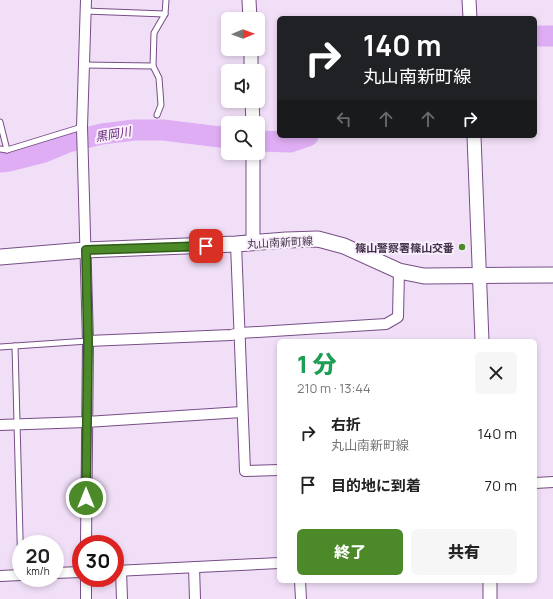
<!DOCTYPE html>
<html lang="ja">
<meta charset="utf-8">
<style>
body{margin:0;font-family:Manrope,"Noto Sans JP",sans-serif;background:#f6f6f6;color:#222;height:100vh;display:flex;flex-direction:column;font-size:15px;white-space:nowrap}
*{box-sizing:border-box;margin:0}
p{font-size:13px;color:#767676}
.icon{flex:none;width:22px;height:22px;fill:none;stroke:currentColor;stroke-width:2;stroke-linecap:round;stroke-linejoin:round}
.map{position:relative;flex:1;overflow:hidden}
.panel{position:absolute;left:277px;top:339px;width:260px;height:244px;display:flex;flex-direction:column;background:#fff;border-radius:6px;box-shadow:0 2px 6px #0003}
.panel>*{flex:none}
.banner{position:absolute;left:277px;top:16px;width:260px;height:122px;border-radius:6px;box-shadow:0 2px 6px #0003;background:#202124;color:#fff;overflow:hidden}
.needle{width:26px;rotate:89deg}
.tools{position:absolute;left:221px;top:12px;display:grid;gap:8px}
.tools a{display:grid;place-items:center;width:44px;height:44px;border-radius:6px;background:#fff;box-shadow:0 2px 6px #0003;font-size:20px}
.speed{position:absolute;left:12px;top:535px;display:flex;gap:8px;font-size:20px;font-weight:700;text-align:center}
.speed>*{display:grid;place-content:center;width:52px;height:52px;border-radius:50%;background:#fff;box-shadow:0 2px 6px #0003;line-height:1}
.speed small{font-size:10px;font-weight:400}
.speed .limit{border:6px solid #d22;background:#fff;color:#111}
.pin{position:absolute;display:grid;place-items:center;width:34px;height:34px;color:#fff;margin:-17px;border-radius:8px;box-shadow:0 2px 6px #0006}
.me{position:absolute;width:44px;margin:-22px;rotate:0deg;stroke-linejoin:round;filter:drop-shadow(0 0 3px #0008)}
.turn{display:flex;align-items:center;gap:14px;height:84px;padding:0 20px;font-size:18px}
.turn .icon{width:52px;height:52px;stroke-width:2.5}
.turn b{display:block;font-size:28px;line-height:34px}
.lanes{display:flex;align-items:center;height:38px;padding:0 20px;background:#0003;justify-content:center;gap:20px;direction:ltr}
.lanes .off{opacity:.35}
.round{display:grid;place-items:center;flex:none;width:42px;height:42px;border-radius:6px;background:#f6f6f6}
.overview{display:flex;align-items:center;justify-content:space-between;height:68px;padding:0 20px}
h1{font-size:24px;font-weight:800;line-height:30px;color:#1e9e55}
.button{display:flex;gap:8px;margin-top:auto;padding:8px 20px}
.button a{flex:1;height:46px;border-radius:6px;background:#4c8a29;color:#fff;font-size:16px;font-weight:800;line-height:46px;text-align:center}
.button a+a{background:#f6f6f6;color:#222}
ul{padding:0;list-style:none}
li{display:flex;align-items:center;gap:12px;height:52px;padding:0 20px}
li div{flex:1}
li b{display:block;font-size:15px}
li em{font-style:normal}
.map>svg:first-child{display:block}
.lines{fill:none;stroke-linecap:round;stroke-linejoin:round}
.river{stroke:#dfadf3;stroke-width:21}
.service-casing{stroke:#774e86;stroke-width:7}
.minor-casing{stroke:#774e86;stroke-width:12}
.tertiary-casing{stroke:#774e86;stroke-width:15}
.secondary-casing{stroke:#774e86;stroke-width:17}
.service{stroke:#fff;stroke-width:5}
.minor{stroke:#fff;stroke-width:10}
.tertiary{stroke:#fff;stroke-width:13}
.secondary{stroke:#fff;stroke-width:15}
.route-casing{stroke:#315a1b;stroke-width:10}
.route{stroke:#4c8a29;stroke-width:7}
.poi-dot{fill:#4c8a29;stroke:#f9effc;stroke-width:1.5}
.labels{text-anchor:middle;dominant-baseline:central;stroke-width:4;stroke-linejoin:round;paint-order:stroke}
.street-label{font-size:11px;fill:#423049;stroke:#f9effc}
.poi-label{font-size:11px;font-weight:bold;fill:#423049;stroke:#f9effc;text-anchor:end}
.water-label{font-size:12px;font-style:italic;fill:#652979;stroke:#f9effc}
</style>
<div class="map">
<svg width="553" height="599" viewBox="0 0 553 599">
<rect width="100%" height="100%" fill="#f1dff8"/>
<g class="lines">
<!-- river -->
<g class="river">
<path d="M 535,36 L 553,36"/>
<path d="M 258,141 L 290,142 L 308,136"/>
<path d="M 0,162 L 9,161 L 44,152 L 68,142 L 102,134 L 134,130 L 163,130 L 228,138"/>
</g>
<defs>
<g id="service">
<path d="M 85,11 L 165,14"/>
<path d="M 84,65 L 153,66"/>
<path d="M 157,115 L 161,105 L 159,78 L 153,66 L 154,33 L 165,14 L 166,0"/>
<path d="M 0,122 L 7,150"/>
<path d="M 0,149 L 7,150 L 82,127"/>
<path d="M 15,346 L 21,575"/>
<path d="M 0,347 L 88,341"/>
</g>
<g id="minor">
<path d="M 86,0 L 82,127 L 88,341 L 86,544"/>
<path d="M 236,244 L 245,471 L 279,470"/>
<path d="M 88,341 L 231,335 L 240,333 L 386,324 L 398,317 L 399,271"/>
<path d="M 0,425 L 86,422 L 242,412"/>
<path d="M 535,483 L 553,482"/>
<path d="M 194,567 L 195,599"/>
<path d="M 121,570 L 122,599"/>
<path d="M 115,571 L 279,563"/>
<path d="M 55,573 L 81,572"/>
<path d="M 0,576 L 21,575"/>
<path d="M 86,578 L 86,599"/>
<path d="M 300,581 L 301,599"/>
</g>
<g id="tertiary">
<path d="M 249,0 L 250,19"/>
<path d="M 469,0 L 470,18"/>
<path d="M 251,49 L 251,71"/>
<path d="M 252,101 L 253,123"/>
<path d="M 474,136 L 482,341"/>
<path d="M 253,242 L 253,153"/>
<path d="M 490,581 L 490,599"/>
</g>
<path id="secondary" d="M 0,257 L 85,250 L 236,244 L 286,240 L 318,239 L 344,246 L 399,271 L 424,276 L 553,275"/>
</defs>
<!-- service casing -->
<use href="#service" class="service-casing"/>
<!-- minor casing -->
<use href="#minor" class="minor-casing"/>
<!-- tertiary casing -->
<use href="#tertiary" class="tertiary-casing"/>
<!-- secondary casing -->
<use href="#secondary" class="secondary-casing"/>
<!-- service -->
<use href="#service" class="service"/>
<!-- minor -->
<use href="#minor" class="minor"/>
<!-- tertiary -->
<use href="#tertiary" class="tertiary"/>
<!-- secondary -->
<use href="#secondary" class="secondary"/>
</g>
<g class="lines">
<defs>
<path id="route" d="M 86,498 L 88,341 L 86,250 L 206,246"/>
</defs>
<!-- route casing -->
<use href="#route" class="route-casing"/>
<!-- route -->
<use href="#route" class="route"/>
</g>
<!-- markers -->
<circle class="poi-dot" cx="462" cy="247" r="4"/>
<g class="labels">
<!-- street labels -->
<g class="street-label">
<text transform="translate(280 242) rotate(-3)">丸山南新町線</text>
</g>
<!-- poi labels -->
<g class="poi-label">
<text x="454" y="247">篠山警察署篠山交番</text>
</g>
<!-- water labels -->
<g class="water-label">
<text transform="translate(113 134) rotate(-10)">黒岡川</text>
</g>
</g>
</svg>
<div class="tools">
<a><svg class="needle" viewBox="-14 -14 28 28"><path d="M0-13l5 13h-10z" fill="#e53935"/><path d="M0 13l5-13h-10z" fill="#767676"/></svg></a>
<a><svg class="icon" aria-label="sound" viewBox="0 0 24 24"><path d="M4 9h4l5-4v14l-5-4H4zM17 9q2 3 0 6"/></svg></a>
<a><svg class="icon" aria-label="search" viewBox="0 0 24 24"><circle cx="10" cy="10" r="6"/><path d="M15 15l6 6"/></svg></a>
</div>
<div class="speed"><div>20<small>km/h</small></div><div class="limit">30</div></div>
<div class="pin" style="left:206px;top:246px;background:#d93025"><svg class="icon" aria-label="arrive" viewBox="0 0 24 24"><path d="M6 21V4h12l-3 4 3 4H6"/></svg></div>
<svg class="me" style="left:86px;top:498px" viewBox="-20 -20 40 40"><circle r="17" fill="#4c8a29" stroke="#fff" stroke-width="3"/><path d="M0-11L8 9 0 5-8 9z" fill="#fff"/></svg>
<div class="banner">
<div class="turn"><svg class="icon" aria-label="right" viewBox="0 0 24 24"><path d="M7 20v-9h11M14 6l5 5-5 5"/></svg><div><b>140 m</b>丸山南新町線</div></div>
<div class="lanes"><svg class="icon off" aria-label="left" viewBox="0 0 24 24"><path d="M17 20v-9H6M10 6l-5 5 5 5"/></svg><svg class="icon off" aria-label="ahead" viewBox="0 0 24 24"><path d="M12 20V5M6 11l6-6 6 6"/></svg><svg class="icon off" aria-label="ahead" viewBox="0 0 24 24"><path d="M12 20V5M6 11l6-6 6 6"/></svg><svg class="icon" aria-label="right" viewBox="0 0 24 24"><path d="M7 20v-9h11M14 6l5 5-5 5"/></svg></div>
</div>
<section class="panel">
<div class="overview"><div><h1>1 分</h1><p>210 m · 13:44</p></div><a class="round"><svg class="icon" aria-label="close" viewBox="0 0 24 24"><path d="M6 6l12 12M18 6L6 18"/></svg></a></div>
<ul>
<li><svg class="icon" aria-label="right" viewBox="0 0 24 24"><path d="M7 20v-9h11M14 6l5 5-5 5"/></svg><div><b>右折</b><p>丸山南新町線</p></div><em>140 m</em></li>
<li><svg class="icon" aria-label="arrive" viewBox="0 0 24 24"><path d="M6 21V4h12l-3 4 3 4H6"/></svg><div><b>目的地に到着</b></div><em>70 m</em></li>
</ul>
<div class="button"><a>終了</a><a>共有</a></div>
</section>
</div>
